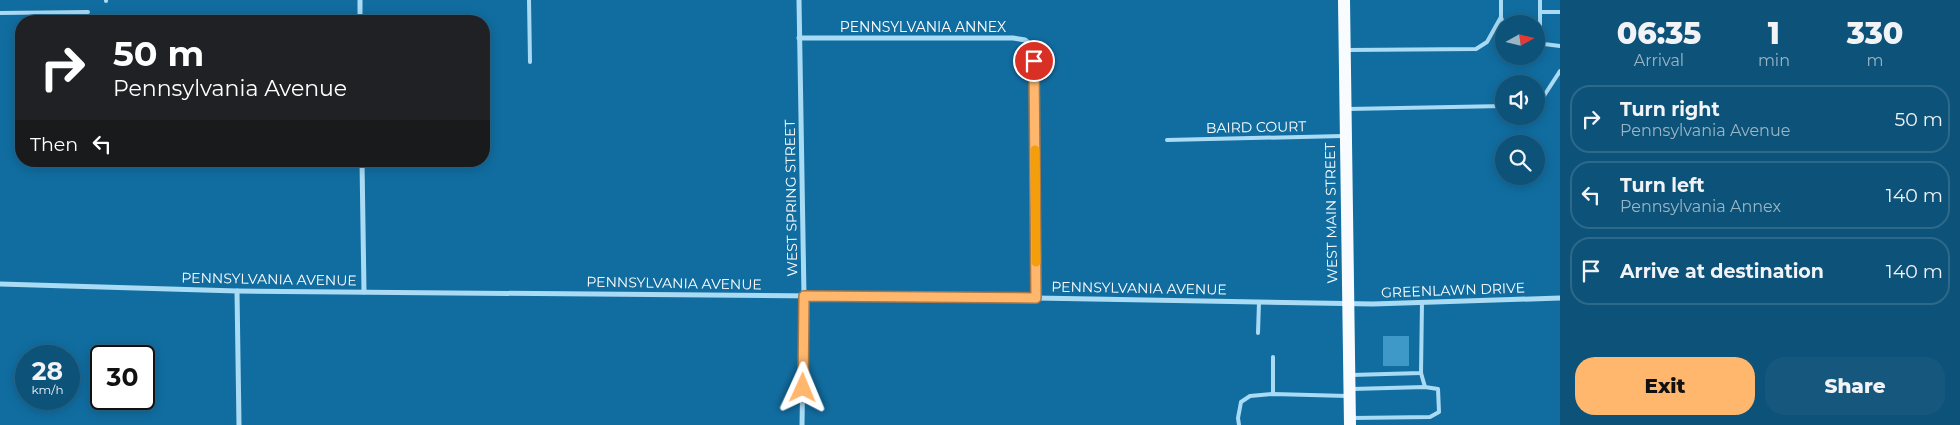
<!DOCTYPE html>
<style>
body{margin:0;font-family:Montserrat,sans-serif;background:#16587d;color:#f1f3f6;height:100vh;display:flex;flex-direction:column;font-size:19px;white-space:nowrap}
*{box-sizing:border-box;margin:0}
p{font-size:16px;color:#9ab6c6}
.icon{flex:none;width:28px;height:28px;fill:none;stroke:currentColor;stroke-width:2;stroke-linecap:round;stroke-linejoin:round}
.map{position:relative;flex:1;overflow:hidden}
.details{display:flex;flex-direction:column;background:#0d5278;width:400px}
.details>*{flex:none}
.banner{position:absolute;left:15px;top:15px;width:475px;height:152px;border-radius:20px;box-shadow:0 2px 12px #0003,0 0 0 1px #2d698a;background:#202124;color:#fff;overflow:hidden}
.needle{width:32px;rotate:82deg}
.controls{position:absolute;left:1495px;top:15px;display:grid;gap:10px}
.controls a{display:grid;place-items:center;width:50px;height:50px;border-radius:50%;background:#0d5278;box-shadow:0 2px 12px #0003,0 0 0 1px #2d698a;font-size:25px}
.speed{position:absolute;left:15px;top:345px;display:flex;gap:10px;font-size:25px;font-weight:700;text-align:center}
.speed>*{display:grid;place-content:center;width:65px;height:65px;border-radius:50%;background:#0d5278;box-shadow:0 2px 12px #0003,0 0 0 1px #2d698a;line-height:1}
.speed small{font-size:12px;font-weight:400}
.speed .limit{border:2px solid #111;border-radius:8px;background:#fff;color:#111}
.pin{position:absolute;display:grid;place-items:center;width:42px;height:42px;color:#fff;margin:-21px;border:2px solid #fff;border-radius:50%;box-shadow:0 1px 5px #0007}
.me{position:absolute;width:55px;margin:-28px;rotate:1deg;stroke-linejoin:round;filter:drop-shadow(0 0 4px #0008)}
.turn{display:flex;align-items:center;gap:18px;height:105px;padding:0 15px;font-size:22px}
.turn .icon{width:65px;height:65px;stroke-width:2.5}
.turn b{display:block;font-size:35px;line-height:42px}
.then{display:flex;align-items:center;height:48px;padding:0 15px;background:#0003;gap:10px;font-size:19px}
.eta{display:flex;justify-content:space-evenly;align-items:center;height:85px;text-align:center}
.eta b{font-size:30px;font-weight:800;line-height:35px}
.primary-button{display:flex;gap:10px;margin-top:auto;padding:10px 15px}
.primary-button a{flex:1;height:58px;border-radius:20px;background:#ffb76e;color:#111;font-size:20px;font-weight:800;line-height:58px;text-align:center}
.primary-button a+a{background:#16587d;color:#f1f3f6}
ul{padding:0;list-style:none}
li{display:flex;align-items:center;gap:15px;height:68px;margin:0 10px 8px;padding:0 5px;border:2px solid #2d698a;border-radius:20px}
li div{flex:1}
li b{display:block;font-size:19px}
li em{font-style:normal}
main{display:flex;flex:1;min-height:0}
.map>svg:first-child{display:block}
.building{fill:#3e99c8}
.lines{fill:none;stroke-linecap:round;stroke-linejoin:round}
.lane{stroke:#aadbf5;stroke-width:4}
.street{stroke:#aadbf5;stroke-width:5}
.primary{stroke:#f8fcff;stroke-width:12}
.route-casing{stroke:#a67748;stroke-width:12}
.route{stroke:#ffb76e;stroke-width:9}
.slow{stroke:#f59e0b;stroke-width:9}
.labels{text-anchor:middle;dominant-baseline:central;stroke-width:5;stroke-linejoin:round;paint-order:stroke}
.street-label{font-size:14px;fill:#fff;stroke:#116da0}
</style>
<main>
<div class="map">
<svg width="1560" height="425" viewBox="0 0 1560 425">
<rect width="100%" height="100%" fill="#116da0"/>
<!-- building -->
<rect class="building" x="1383" y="336" width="26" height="30"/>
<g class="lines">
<!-- lane -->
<g class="lane">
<path d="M 529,0 L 530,62"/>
<path d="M 1501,0 L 1501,17 L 1504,27"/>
<path d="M 106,1 L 106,0"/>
<path d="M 1540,12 L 1560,12"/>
<path d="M 0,13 L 88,12"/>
<path d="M 1536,39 L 1540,29 L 1540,0"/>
<path d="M 1536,43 L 1560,46"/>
<path d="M 1347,50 L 1476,49 L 1487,42 L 1501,17"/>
<path d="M 1536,105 L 1538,105 L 1560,71"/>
<path d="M 1348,109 L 1504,106"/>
<path d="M 1167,140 L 1343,136"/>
<path d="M 1258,333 L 1259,302"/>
<path d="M 1421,373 L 1425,387"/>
<path d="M 1351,375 L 1421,373 L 1422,302"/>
<path d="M 1273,394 L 1273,357"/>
<path d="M 1352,418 L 1430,417 L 1439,412 L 1438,389 L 1425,387 L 1352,389"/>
<path d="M 1239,425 L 1238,418 L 1241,402 L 1250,396 L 1273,394 L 1347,396"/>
</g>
<!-- street -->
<g class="street">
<path d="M 360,0 L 360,21"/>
<path d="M 799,0 L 804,296 L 802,425"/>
<path d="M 799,38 L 1013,38 L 1025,40 L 1033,47 L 1036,298"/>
<path d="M 362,161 L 364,292"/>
<path d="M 0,284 L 237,291 L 1036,298 L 1373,304 L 1560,298"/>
<path d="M 237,291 L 239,425"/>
</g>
<!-- primary -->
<path class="primary" d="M 1344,0 L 1350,425"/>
</g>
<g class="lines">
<defs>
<path id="route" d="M 803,388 L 804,296 L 1036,298 L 1034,61"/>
</defs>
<!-- route casing -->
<use href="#route" class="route-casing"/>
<!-- route -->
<use href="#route" class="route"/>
<!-- slow -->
<path class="slow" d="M 1035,150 L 1036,262"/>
</g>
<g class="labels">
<!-- street labels -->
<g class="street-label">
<text x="923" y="27">PENNSYLVANIA ANNEX</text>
<text transform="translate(1256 127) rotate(-1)">BAIRD COURT</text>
<text transform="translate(791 198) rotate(-91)">WEST SPRING STREET</text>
<text transform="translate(1331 213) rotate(-91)">WEST MAIN STREET</text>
<text transform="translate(269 279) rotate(1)">PENNSYLVANIA AVENUE</text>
<text transform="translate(674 283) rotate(1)">PENNSYLVANIA AVENUE</text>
<text transform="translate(1139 288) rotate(1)">PENNSYLVANIA AVENUE</text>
<text transform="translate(1453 290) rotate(-2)">GREENLAWN DRIVE</text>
</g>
</g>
</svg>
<div class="controls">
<a><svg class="needle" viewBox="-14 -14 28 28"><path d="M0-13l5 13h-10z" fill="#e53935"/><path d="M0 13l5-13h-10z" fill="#9ab6c6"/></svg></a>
<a><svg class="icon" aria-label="sound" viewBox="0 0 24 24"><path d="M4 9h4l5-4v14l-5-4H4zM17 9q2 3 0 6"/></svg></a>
<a><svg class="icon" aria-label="search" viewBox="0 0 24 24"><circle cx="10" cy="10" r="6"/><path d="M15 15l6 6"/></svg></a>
</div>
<div class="speed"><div>28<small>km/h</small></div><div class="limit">30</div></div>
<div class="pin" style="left:1034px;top:61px;background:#d93025"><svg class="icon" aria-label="arrive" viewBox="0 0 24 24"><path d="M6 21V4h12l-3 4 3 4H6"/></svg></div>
<svg class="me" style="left:803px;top:388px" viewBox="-20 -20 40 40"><path d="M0-17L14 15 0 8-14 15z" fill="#ffb76e" stroke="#fff" stroke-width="4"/></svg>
<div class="banner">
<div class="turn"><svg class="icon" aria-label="right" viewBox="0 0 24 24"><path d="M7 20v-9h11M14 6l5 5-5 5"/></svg><div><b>50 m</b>Pennsylvania Avenue</div></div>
<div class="then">Then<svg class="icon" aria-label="left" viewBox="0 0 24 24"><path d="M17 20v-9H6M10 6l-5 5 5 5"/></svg></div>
</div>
</div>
<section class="details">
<div class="eta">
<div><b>06:35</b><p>Arrival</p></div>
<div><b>1</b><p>min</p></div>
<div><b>330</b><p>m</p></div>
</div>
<ul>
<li><svg class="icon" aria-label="right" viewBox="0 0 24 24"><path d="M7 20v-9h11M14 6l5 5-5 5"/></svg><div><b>Turn right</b><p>Pennsylvania Avenue</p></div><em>50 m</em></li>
<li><svg class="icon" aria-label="left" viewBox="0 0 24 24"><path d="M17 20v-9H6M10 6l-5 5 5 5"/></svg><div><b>Turn left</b><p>Pennsylvania Annex</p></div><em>140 m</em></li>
<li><svg class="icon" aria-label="arrive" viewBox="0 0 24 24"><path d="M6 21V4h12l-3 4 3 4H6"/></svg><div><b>Arrive at destination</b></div><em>140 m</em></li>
</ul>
<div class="primary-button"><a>Exit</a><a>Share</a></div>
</section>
</main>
